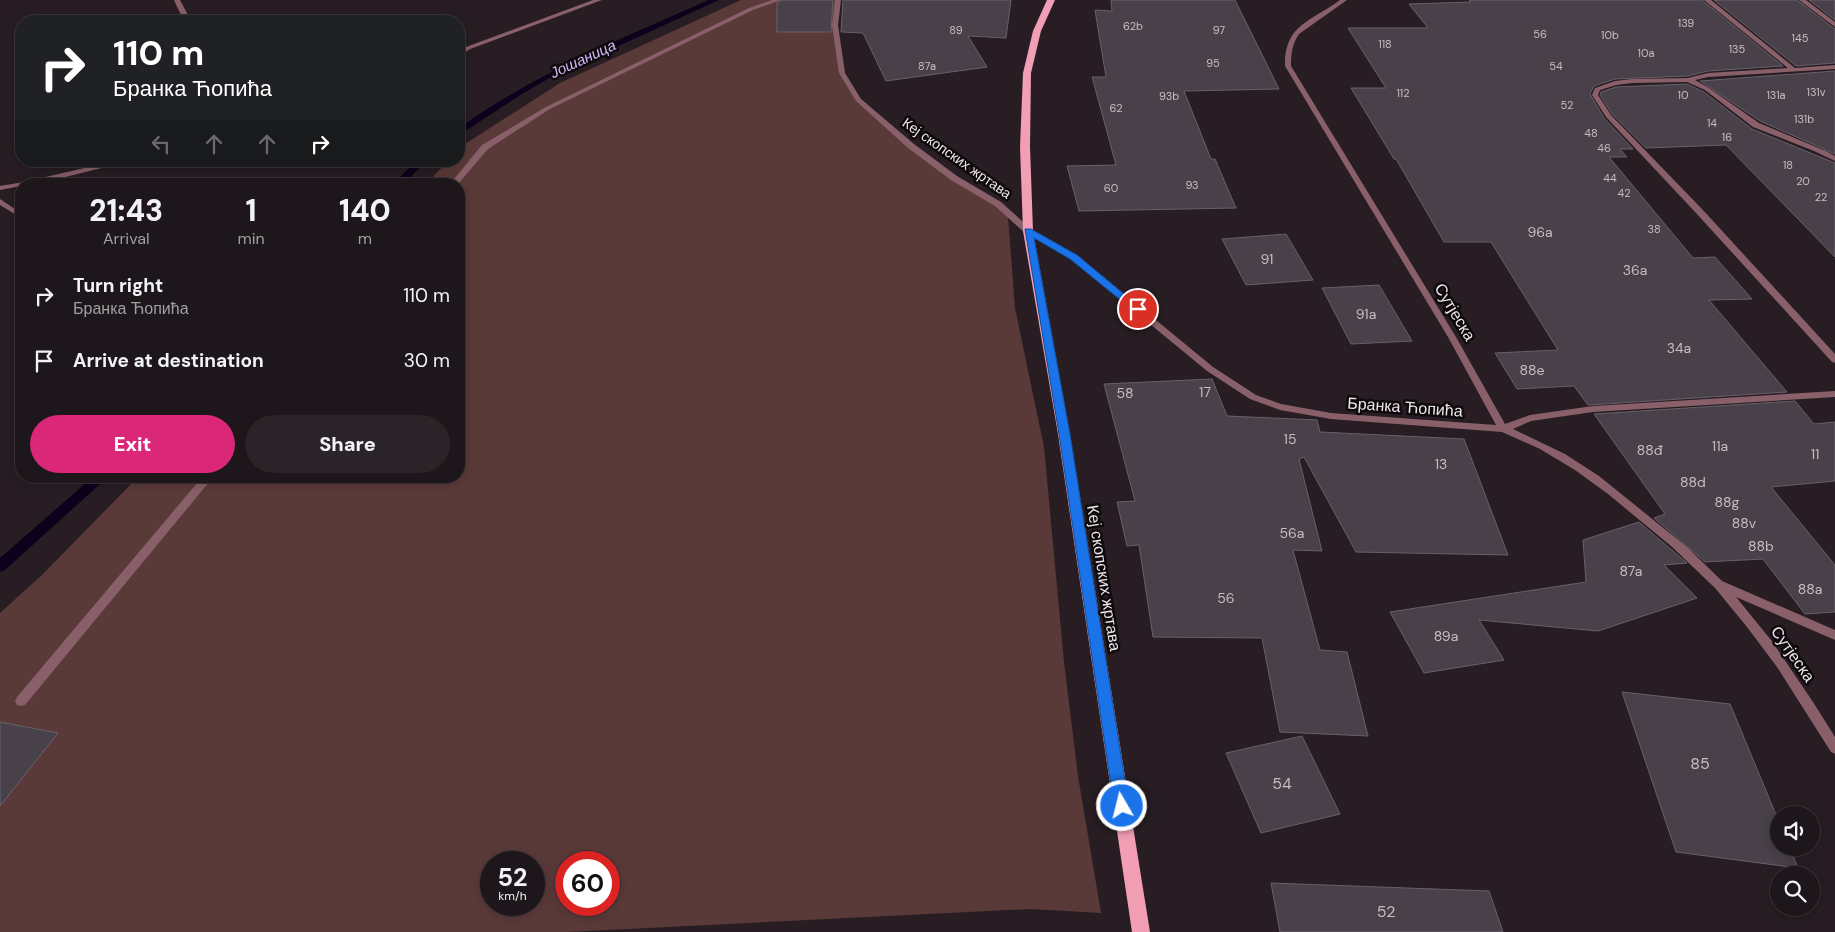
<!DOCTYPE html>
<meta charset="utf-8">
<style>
body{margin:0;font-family:"DM Sans",sans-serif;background:#2a2327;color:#f1f3f6;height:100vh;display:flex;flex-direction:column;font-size:19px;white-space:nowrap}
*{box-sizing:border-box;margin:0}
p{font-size:16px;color:#a09fa2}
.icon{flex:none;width:28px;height:28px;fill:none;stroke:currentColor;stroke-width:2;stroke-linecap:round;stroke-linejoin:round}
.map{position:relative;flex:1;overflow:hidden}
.sheet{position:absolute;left:15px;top:178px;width:450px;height:305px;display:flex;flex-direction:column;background:#1d161a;border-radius:20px;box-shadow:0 2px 12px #0003,0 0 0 1px #3b3539}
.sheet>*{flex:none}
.banner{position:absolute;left:15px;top:15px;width:450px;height:152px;border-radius:20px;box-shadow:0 2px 12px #0003,0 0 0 1px #3b3539;background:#202124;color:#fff;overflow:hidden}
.buttons{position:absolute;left:1770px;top:806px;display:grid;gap:10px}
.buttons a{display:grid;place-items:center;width:50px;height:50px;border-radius:50%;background:#1d161a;box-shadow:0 2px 12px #0003,0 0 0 1px #3b3539;font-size:25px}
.speed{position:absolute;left:480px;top:851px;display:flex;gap:10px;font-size:25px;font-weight:700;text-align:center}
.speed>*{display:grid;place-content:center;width:65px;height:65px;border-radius:50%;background:#1d161a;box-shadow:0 2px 12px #0003,0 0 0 1px #3b3539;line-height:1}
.speed small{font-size:12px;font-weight:400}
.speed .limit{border:8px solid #d22;background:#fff;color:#111}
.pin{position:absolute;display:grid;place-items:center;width:42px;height:42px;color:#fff;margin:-21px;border:2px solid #fff;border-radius:50%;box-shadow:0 1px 5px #0007}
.me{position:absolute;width:55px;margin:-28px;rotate:352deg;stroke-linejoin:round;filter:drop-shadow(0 0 4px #0008)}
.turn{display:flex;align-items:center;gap:18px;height:105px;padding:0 15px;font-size:22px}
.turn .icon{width:65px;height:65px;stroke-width:2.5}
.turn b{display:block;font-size:35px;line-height:42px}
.lanes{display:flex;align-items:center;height:48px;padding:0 15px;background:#0003;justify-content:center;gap:25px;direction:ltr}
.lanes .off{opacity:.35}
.eta{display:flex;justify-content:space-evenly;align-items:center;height:85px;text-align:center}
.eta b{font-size:30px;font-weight:800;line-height:35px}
.button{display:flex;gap:10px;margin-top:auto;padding:10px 15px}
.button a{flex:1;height:58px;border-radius:30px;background:#db2777;color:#fff;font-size:20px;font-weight:800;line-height:58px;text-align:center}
.button a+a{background:#2a2327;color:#f1f3f6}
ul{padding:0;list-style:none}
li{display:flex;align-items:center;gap:15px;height:65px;padding:0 15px}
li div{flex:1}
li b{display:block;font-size:19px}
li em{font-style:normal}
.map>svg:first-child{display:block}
.green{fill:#5a3a39;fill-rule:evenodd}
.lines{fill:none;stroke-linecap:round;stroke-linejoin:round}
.stream{fill:#0c011c;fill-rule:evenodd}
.building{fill:#49414a;stroke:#68606a}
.lane{fill:#89606a;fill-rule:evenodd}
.street{fill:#89606a;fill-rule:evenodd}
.primary{fill:#f29eb5;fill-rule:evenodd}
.route{fill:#1a73e8;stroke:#114b97}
.labels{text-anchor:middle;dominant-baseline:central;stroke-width:5;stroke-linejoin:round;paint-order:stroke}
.far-number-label{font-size:11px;fill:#c4bdc2}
.far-street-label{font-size:14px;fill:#ede6ea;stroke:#0d090c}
.number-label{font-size:14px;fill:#c4bdc2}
.far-water-label{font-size:15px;font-style:italic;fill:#d0b9fa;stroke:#0d090c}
.street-label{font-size:16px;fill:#ede6ea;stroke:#0d090c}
.near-number-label{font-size:16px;fill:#c4bdc2}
</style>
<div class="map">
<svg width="1835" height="932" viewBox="0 0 1835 932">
<rect width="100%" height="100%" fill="#271d23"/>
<!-- green -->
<path class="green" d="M 741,0 L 838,0 C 835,23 834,50 842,72 C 857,118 958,177 998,204 L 1008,217 L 1015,308 L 1044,447 L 1064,662 L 1078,776 L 1101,913 L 1030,909 L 567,932 L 0,932 L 0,613 L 42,575 L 139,476 L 459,476 L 459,184 L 426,184 L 448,161 L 459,161 L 459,150 L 465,144 L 560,83 ZM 491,862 L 534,862 L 534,905 L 491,905 ZM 566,862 L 609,862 L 609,905 L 566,905 Z"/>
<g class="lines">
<!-- stream -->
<g class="stream">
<path d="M 709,0 L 719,0 L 553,76 L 522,94 L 459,135 L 459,128 C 536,73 622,38 709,0 Z"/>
<path d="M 416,161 L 426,161 L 404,184 L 393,184 Z"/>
<path d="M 94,476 L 109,476 L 5,570 L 0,572 L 0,558 Z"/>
</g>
</g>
<!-- building -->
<g class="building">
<path d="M 783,0 L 833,0 L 831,32 L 777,32 L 777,3 Z"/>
<path d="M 843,0 L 1011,0 L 1006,38 L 968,36 L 987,67 L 886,81 L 863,33 L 841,32 Z"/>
<path d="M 1111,0 L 1235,0 L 1279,89 L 1184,91 L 1211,159 L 1215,159 L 1236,208 L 1079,211 L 1067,166 L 1116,165 L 1092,77 L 1106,77 L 1095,10 L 1112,11 Z"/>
<path d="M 1469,0 L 1702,0 L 1783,66 L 1708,71 L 1688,76 L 1615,79 L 1594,86 L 1590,94 L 1604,118 L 1633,149 L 1620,149 L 1627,157 L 1609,157 L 1693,258 L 1715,257 L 1752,299 L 1709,300 L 1787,392 L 1588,405 L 1574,386 L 1517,389 L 1495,353 L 1558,350 L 1491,242 L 1444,242 L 1396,159 L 1394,159 L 1351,88 L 1386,88 L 1348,28 L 1428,28 L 1409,4 L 1471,2 Z"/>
<path d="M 1714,0 L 1797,0 L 1835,29 L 1835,63 L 1796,66 Z"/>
<path d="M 1809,0 L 1835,0 L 1835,20 Z"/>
<path d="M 1835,71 L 1835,154 L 1760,121 L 1700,81 Z"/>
<path d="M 1687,84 L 1704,92 L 1752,129 L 1835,163 L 1835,257 L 1726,145 L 1646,148 L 1612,114 L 1600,95 L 1601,92 L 1616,87 Z"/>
<path d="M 1286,234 L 1313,280 L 1246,285 L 1222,239 Z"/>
<path d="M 1379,285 L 1412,341 L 1351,344 L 1322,288 Z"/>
<path d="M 1212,379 L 1227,416 L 1317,420 L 1320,432 L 1464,439 L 1508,555 L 1356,552 L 1304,457 L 1299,459 L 1322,551 L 1293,550 L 1320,650 L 1347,652 L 1368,736 L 1280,732 L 1262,638 L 1153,637 L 1139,545 L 1127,546 L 1117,502 L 1135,501 L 1104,384 Z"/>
<path d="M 1795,401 L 1814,424 L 1835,422 L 1835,481 L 1771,487 L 1835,565 L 1835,612 L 1805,614 L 1763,559 L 1705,562 L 1654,518 L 1665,514 L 1594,414 Z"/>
<path d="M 1639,522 L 1687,563 L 1664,565 L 1697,598 L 1598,631 L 1479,620 L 1504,660 L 1424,673 L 1390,612 L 1586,582 L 1583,540 Z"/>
<path d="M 1622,692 L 1730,704 L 1779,822 L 1779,848 L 1790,848 L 1798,868 L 1676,852 Z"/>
<path d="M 0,722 L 58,733 L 0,806 Z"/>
<path d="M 1302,736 L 1340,814 L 1261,833 L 1226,753 Z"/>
<path d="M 1271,883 L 1489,891 L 1503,932 L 1280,932 Z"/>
</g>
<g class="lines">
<!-- lane -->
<g class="lane">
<path d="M 772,0 L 781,0 L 753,10 L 550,109 L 488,149 L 458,184 L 450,184 L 482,145 L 546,107 L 749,8 Z"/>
<path d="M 1799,0 L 1806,0 L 1835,22 L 1835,27 Z"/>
<path d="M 203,476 L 214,476 L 25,705 L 21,706 L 17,705 L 15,701 L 17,697 Z"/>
</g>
<!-- street -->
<g class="street">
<path d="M 174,0 L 180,0 L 189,17 L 194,21 C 181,21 179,10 174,0 Z"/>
<path d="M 593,0 L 602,0 L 470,49 L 459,57 L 459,52 L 466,47 Z"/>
<path d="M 835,0 L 841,0 L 838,25 L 845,73 L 861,99 L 914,144 L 957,176 L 1001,202 L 1031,229 L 1077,255 L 1213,367 L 1256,395 L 1281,404 L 1331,413 L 1496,425 L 1448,337 L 1285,66 C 1284,24 1312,21 1340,0 L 1347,0 L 1299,34 C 1292,45 1291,53 1291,66 L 1456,337 L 1505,424 L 1530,415 L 1593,406 L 1835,391 L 1835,397 L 1593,412 L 1531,421 L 1513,429 L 1565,454 L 1599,476 L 1687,547 L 1722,581 L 1835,630 L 1835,640 L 1736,597 L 1771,640 L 1813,702 L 1835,737 L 1835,754 L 1831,752 L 1777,667 L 1747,627 L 1715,588 L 1671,546 L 1608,494 L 1575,470 L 1540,449 L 1502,432 L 1331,419 L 1280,410 L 1250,399 L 1207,371 L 1071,259 L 1025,233 L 995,206 L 951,180 L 908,148 L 856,101 L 839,73 L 832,25 Z"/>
<path d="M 1704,0 L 1711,0 L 1795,68 L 1835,65 L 1835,69 L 1708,77 L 1695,80 L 1709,88 L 1759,123 L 1828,152 L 1835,156 L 1835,161 L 1814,151 L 1753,127 L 1705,90 L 1687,82 L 1632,83 L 1616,85 L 1600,90 L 1598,95 L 1611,115 L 1702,209 L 1835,354 L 1835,363 L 1832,362 L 1696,213 L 1606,117 L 1592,95 L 1595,88 L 1615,81 L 1632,79 L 1688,78 L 1708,73 L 1788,68 Z"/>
<path d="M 115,161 L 130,161 L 37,184 L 21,184 L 21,186 L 0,190 L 0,186 L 24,182 Z"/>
<path d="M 0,199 L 21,213 L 21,218 L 0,205 Z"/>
</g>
<!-- primary -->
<path class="primary" d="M 1047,0 L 1055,0 L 1041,31 L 1031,73 L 1030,147 L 1033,231 L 1070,434 L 1150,932 L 1132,932 L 1058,434 L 1023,231 L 1020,147 L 1023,73 L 1033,31 Z"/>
</g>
<!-- route -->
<path class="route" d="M 1025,229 L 1031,229 L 1077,255 L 1142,309 L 1138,312 L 1134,311 L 1070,259 L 1034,238 L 1070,434 L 1129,806 L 1127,811 L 1122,813 L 1117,811 L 1114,806 L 1059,434 Z"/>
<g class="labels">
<!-- far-number labels -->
<g class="far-number-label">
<text x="1686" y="23">139</text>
<text x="1133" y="26">62b</text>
<text x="956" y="30">89</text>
<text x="1219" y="30">97</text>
<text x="1540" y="34">56</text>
<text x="1610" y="35">10b</text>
<text x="1800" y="38">145</text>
<text x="1385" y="44">118</text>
<text x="1737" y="49">135</text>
<text x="1646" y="53">10a</text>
<text x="1213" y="63">95</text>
<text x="927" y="66">87a</text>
<text x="1556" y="66">54</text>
<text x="1816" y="92">131v</text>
<text x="1403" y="93">112</text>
<text x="1683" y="95">10</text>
<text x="1776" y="95">131a</text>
<text x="1169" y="96">93b</text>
<text x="1567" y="105">52</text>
<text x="1116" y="108">62</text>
<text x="1804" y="119">131b</text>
<text x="1712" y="123">14</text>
<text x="1591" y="133">48</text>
<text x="1727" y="137">16</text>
<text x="1604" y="148">46</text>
<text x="1788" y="165">18</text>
<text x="1610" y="178">44</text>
<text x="1803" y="181">20</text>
<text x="1192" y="185">93</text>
<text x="1111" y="188">60</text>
<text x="1624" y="193">42</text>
<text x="1821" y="197">22</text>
<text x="1654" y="229">38</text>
</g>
<!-- far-street labels -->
<g class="far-street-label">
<text transform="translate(957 158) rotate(35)">Кеј скопских жртава</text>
</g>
<!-- number labels -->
<g class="number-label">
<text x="1540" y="232">96a</text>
<text x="1267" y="259">91</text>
<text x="1635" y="270">36a</text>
<text x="1366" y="314">91a</text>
<text x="1679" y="348">34a</text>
<text x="1532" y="370">88e</text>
<text x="1205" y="392">17</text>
<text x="1125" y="393">58</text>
<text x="1290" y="439">15</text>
<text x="1720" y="446">11a</text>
<text x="1650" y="450">88đ</text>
<text x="1815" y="454">11</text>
<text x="1441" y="464">13</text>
<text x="1693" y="482">88d</text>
<text x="1727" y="502">88g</text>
<text x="1744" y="523">88v</text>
<text x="1292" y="533">56a</text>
<text x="1761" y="546">88b</text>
<text x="1631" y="571">87a</text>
<text x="1810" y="589">88a</text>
<text x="1226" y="598">56</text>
<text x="1446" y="636">89a</text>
</g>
<!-- far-water labels -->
<g class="far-water-label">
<text transform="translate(583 59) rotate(-25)">Јошаница</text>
</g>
<!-- street labels -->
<g class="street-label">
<text transform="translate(1455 312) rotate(59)">Сутјеска</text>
<text transform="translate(1405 407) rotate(4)">Бранка Ћопића</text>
<text transform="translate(1104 578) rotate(81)">Кеј скопских жртава</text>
<text transform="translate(1793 654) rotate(55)">Сутјеска</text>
</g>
<!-- near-number labels -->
<g class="near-number-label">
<text x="1700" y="763">85</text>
<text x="1282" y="783">54</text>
<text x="1386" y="911">52</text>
</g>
</g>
</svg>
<div class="buttons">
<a><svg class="icon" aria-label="sound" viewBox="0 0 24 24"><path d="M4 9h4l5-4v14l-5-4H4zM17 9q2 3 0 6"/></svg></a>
<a><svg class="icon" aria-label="search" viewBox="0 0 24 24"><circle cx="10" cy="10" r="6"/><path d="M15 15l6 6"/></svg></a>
</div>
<div class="speed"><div>52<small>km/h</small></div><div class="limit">60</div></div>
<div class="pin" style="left:1138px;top:309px;background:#d93025"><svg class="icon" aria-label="arrive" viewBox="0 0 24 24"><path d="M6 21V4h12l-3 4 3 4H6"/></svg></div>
<svg class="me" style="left:1122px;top:806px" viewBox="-20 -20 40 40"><circle r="17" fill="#1a73e8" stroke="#fff" stroke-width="3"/><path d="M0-11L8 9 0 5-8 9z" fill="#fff"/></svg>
<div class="banner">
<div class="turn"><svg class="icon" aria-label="right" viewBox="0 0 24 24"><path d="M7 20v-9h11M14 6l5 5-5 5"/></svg><div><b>110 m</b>Бранка Ћопића</div></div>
<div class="lanes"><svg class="icon off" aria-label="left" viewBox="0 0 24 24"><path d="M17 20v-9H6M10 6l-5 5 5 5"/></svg><svg class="icon off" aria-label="ahead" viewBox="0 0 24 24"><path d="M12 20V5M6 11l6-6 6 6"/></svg><svg class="icon off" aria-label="ahead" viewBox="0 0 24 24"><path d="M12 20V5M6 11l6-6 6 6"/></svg><svg class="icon" aria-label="right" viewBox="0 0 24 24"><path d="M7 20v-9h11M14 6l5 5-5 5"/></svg></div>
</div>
<section class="sheet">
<div class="eta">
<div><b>21:43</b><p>Arrival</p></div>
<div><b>1</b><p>min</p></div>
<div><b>140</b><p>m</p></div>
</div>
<ul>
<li><svg class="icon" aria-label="right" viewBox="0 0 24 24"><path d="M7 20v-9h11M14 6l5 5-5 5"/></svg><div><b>Turn right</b><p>Бранка Ћопића</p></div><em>110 m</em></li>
<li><svg class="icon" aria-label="arrive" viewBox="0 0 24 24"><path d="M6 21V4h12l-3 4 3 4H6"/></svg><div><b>Arrive at destination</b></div><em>30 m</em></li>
</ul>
<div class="button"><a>Exit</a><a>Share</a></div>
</section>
</div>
